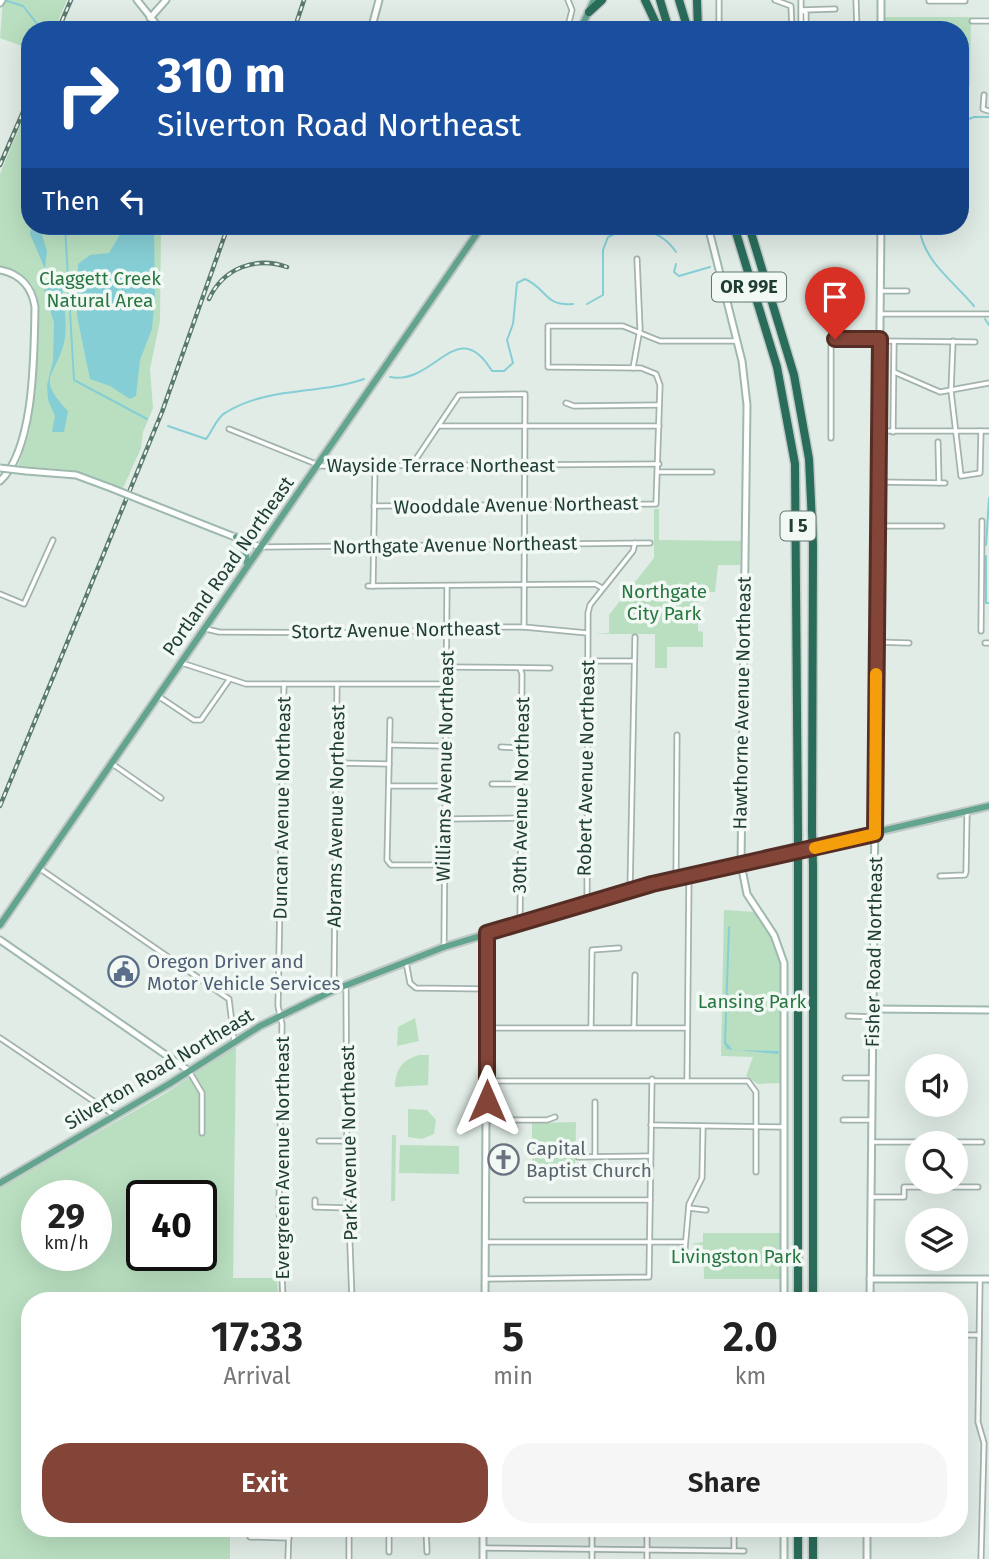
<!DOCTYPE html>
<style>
body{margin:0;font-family:"Fira Sans",sans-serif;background:#f6f6f6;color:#222;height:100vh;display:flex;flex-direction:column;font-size:26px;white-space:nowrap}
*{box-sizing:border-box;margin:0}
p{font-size:23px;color:#767676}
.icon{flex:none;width:38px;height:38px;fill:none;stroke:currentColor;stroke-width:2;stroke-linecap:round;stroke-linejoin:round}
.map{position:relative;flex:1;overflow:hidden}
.sheet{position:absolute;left:21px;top:1292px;width:947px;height:245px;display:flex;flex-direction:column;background:#fff;border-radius:28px;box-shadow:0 7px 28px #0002}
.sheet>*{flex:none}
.banner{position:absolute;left:21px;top:21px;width:948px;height:214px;border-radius:28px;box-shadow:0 7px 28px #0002;background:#1a4fa0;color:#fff;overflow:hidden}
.buttons{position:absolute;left:905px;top:1054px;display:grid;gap:14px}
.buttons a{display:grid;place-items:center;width:63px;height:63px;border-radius:50%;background:#fff;box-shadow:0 7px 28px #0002;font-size:35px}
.speed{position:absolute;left:21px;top:1180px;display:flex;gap:14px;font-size:35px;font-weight:700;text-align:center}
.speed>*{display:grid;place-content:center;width:91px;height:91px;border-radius:50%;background:#fff;box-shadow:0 7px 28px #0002;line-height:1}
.speed small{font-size:18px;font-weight:400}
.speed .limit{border:4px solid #111;border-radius:10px;background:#fff;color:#111}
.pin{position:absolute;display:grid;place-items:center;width:60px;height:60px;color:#fff;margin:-72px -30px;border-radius:50% 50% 50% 0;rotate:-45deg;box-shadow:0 0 7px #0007}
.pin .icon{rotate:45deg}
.me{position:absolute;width:77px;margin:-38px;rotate:0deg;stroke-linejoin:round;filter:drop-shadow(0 0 5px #0008)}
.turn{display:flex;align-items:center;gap:24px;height:147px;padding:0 21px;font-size:32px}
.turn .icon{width:91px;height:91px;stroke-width:2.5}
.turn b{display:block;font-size:49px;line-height:60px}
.then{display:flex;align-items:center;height:66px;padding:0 21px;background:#0003;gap:14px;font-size:26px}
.eta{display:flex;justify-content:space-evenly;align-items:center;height:119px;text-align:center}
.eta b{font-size:42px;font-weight:600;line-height:49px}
.primary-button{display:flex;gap:14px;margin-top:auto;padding:14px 21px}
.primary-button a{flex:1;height:80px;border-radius:28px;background:#834538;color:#fff;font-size:28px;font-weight:600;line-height:80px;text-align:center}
.primary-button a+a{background:#f6f6f6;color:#222}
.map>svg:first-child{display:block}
.green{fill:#b9dfc0;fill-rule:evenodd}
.water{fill:#86ced5}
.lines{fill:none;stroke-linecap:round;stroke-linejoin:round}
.stream{stroke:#86ced5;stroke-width:2}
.street-casing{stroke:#a3b4ad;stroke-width:7}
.secondary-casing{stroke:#9fb9ae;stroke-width:9}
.primary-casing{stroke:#c1c9c6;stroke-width:10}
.highway-casing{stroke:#c1c9c6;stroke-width:11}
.street{stroke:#fff;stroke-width:3.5}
.secondary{stroke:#fff;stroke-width:5}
.primary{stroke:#63a48f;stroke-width:6}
.highway{stroke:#2a6c5a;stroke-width:8}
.rail-casing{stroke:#5b7a6f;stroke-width:4.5}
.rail{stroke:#f2f9f5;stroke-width:2;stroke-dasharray:5;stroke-linecap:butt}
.secondary-bridge-casing{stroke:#9fb9ae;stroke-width:9;stroke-linecap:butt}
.highway-bridge-casing{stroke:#c1c9c6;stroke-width:11;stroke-linecap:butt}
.secondary-bridge{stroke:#fff;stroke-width:5}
.highway-bridge{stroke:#2a6c5a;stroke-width:8}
.route-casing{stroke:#552d24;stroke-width:18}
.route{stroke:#834538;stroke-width:12}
.slow{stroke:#f59e0b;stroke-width:12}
.labels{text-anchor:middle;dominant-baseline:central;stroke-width:7;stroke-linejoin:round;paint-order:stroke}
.shield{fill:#f2f9f5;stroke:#5f766e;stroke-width:2}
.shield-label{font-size:18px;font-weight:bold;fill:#203e34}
.park-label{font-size:19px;fill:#287741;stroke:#f2f9f5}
.street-label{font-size:19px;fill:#203e34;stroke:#f2f9f5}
.service-label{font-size:19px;fill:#4e5e75;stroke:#f2f9f5;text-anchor:start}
.worship-label{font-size:19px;fill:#5b616d;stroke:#f2f9f5;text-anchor:start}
</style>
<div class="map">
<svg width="989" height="1559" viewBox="0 0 989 1559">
<rect width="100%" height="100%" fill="#e1ece6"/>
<!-- green -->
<g class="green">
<path d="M 3,0 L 67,0 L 54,30 L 30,30 L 30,49 L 0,38 Z"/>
<path d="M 884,17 L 971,17 L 970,87 L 961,87 L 961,30 L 884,30 Z"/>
<path d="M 30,102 L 30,226 L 161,226 L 160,321 L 150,369 L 153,408 L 143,432 L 141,448 L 123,488 L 70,470 L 18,466 L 30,430 L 39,305 L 32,285 L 23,276 L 0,266 L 0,174 Z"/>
<path d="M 654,509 L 659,509 L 659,540 L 741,541 L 740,565 L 718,565 L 715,592 L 698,592 L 698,631 L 703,632 L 703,647 L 667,647 L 667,668 L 655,668 L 655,634 L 594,634 L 609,633 L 609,615 L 654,558 Z"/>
<path d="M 724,910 L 755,912 L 770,931 L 780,952 L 781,1083 L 758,1084 L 746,1076 L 753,1057 L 721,1056 Z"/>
<path d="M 415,1018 L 419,1041 L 397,1046 L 398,1027 Z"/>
<path d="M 236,1046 L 233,1278 L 277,1278 L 278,1300 L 30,1300 L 30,1528 L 230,1528 L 230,1559 L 0,1559 L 0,1188 L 166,1093 ZM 37,1195 L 96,1195 L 96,1255 L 37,1255 ZM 142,1195 L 201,1195 L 201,1255 L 142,1255 Z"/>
<path d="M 420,1055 L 429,1055 L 428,1085 L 395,1087 C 395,1069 403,1059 420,1055 Z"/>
<path d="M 408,1109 L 427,1110 L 436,1120 L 434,1134 L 422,1139 L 408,1137 Z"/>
<path d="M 576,1122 L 575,1176 L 532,1176 L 532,1123 Z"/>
<path d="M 392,1135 L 396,1135 L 395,1201 L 391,1201 Z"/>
<path d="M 400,1145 L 459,1146 L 459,1174 L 399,1173 Z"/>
<path d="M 703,1233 L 781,1233 L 782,1279 L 704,1279 L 703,1245 L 690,1244 L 703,1242 Z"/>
</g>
<!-- water -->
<g class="water">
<path d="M 31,226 L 48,226 L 41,232 L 47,251 L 45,269 L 30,234 Z"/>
<path d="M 125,226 L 154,226 L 155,297 L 152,329 L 140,360 L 136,396 L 130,399 L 110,386 L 90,379 L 77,316 L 78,264 L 90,255 L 109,253 Z"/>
<path d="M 54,285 L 62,287 C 64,304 68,326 64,343 C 54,380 36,376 68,411 L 64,432 L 52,432 L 55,416 L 48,400 L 47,385 L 53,361 L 54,323 L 44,290 Z"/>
<path d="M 730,926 L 726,1042 L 733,1050 L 779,1051 L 778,1054 L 727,1049 L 724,1043 L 728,927 Z"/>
</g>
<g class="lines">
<!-- stream -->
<g class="stream">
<path d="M 4,0 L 23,6 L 42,30"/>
<path d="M 961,122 L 974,117 L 989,117"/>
<path d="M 65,226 L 74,380 L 147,419"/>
<path d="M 920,232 C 926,263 954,282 974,306"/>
<path d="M 676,264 L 674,272 L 679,276 L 710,267"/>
<path d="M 587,304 L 603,295 L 603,250 L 608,237 C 633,225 660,228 676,252"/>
<path d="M 985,319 L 989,325"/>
<path d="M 390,377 C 435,386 457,313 492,371 L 504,371 L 513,363 L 507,340 L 513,324 L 517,283 L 525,279 C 548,289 543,306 573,304"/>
<path d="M 168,426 L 206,439 C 212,432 217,417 225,413 C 268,386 318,395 364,379"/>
<path d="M 986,545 L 989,498"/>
<path d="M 986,556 L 986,603 L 989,603"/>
</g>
<defs>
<g id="street">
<path d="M 719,0 L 719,30"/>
<path d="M 775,0 L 791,6 L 792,30"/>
<path d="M 856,0 L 857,30"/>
<path d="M 929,1 L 965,1"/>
<path d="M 802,10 L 835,9"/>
<path d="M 802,10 L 806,13 L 806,30"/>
<path d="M 972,21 L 989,21"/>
<path d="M 567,30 L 572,10 L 568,0"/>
<path d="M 801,30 L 801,0"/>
<path d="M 984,95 L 983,109 L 989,111"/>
<path d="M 880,291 L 907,291"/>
<path d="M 880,314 L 989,314"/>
<path d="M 880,341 L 975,342"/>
<path d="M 953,341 L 951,391 L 961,476 L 980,473 L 981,431"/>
<path d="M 633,368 L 640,329 L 637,259"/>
<path d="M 894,372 L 940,392 L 989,383"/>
<path d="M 566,403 L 574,406 L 659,405"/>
<path d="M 439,426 L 659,426"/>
<path d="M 229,429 L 321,466 L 659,464"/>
<path d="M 879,431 L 989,431"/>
<path d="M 893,432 L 894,342"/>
<path d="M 831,438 L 831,342 L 838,339 L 879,339"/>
<path d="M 938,442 L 939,483"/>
<path d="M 414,466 L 416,459 L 459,395 L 525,394 L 524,627"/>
<path d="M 659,472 L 712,472"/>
<path d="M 878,482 L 945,483"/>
<path d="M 374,506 L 656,504 L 660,385 L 656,374 L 641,368 L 548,367 L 548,326 L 623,326 L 660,341 L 737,341"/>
<path d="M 878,526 L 942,526"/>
<path d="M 262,547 L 650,543"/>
<path d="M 368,586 L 595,584 L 602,588"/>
<path d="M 373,586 L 375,466"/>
<path d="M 0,594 L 24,604 L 53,540"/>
<path d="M 206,629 L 219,632 L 397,633 L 447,627 L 524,627 L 587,633"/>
<path d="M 981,631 L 982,521"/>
<path d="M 876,642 L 909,643"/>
<path d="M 985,643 L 989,643"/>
<path d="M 587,661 L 633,661"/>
<path d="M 182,663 L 246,684 L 446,684"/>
<path d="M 446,667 L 550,668"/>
<path d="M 520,668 L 522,674 L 520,923"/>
<path d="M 158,696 L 194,720 L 201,720 L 229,680"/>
<path d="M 390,720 L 387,860 L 391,865 L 444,865"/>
<path d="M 390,745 L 445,746"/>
<path d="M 501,747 L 521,748"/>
<path d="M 111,763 L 161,798"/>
<path d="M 337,763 L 389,764"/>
<path d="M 492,784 L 521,784"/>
<path d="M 389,786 L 445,786"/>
<path d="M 444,819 L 520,818"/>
<path d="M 39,868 L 229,999 L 234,1040"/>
<path d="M 940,876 L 965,875 L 966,872 L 967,814"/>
<path d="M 676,878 L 677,735"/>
<path d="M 630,890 L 635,637"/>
<path d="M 587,903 L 588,613 L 590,605 L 633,551 L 635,543"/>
<path d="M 444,947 L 447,586"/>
<path d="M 406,962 L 410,983 L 416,988 L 488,989"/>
<path d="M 346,985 L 347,1163 L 352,1300"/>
<path d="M 334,988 L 337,685"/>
<path d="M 848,1016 L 873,1017"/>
<path d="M 591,1027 L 592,950 L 619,948"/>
<path d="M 634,1027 L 635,975"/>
<path d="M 488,1028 L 687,1028"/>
<path d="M 0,1038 L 114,1115"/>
<path d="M 189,1071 L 202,1093 L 202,1133"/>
<path d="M 845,1078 L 872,1078"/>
<path d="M 687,1079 L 689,875"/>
<path d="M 487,1081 L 748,1081 L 756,1092 L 756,1172"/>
<path d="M 487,1120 L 547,1120 L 555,1117"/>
<path d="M 843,1120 L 871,1120"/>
<path d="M 651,1125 L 784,1127"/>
<path d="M 319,1141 L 347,1141"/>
<path d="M 871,1142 L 982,1142"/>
<path d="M 595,1156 L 595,1102"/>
<path d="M 578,1157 L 650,1156"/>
<path d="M 871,1197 L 904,1197 L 904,1187 L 978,1187"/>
<path d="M 315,1200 L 315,1207 L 349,1208"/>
<path d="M 526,1200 L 650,1200"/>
<path d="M 689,1208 L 706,1210"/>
<path d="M 486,1242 L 685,1242"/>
<path d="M 684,1260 L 689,1204 L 702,1178 L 703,1127"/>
<path d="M 485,1279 L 649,1277 L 652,1079"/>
<path d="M 980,1279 L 978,1422 L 984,1443 L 981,1559"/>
<path d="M 282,1296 L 433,1300"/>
<path d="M 283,1300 L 279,1206 L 282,1024 L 278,1006 L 284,684"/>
<path d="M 959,1335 L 962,1335"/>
<path d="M 964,1335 L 979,1335"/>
<path d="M 426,1528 L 427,1552"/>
<path d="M 734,1528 L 734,1550"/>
<path d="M 250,1537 L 289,1538"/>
<path d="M 483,1548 L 744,1551"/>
<path d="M 389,1552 L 389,1528"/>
<path d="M 288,1559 L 289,1528"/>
<path d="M 349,1559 L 349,1528"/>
<path d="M 592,1559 L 592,1528"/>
<path d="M 647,1559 L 647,1528"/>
</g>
<g id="secondary">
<path d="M 137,0 L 161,30"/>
<path d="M 0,3 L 2,0"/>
<path d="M 150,18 L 166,0"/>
<path d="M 371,30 L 379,0"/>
<path d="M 881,30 L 881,0"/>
<path d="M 708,226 L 742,361 L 747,405 L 741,864 L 747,894 L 774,935 L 784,963 L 784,1300"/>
<path d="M 0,270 C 20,274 32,287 35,307 C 34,354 35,448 0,481"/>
<path d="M 26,471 L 76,475 L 111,488"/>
<path d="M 146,502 L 260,547"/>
<path d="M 0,940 L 189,1071"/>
<path d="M 873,1009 L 989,1010"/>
<path d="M 870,1279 L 989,1279"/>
<path d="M 485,1300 L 487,933"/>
<path d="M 870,1300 L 881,226"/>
<path d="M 483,1559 L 483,1528"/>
<path d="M 784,1559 L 784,1528"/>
<path d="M 867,1559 L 867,1528"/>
</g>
<g id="primary">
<path d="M 580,30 L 594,0"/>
<path d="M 236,537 L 245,549 L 247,563"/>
<path d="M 0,925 L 482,226"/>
<path d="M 0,1183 L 169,1084 L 260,1026 L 334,990 L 444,947 L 652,884 L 989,806"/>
</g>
<g id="highway">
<path d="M 645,0 L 659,30"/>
<path d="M 660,0 L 669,30"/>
<path d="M 679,0 L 688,30"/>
<path d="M 697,0 L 698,30"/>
<path d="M 589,12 L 602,0"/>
<path d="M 734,226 L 777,367 L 795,464 L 798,834"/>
<path d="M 749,226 L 794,375 L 809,459 L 813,544 L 812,830"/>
<path d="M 813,866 L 813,1300"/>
<path d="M 798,869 L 798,1300"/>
<path d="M 813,1528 L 813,1559"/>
<path d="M 798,1559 L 798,1528"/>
</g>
</defs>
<!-- street casing -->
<use href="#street" class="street-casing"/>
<!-- secondary casing -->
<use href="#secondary" class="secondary-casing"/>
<!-- primary casing -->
<use href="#primary" class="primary-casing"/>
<!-- highway casing -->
<use href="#highway" class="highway-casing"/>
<!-- street -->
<use href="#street" class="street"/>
<!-- secondary -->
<use href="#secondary" class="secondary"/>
<!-- primary -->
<use href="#primary" class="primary"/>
<!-- highway -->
<use href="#highway" class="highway"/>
<defs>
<g id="rail">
<path d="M 58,30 L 71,0"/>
<path d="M 294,30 L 304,0"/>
<path d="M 0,165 L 30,96"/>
<path d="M 209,299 C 223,268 256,256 287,267"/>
<path d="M 0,806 L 162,412 L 228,226"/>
</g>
</defs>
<!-- rail casing -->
<use href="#rail" class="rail-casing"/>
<!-- rail -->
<use href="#rail" class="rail"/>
<defs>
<g id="secondary-bridge">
<path d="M 0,468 L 26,471"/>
<path d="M 111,488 L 146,502"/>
</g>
<g id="highway-bridge">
<path d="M 812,830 L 813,866"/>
<path d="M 798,834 L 798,869"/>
</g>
</defs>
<!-- secondary-bridge casing -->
<use href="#secondary-bridge" class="secondary-bridge-casing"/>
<!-- highway-bridge casing -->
<use href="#highway-bridge" class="highway-bridge-casing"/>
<!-- secondary-bridge -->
<use href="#secondary-bridge" class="secondary-bridge"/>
<!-- highway-bridge -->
<use href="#highway-bridge" class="highway-bridge"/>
</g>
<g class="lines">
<defs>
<path id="route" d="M 487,1101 L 487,933 L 652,884 L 875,834 L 880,339 L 835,339"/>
</defs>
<!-- route casing -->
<use href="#route" class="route-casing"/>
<!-- route -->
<use href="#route" class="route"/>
<!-- slow -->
<path class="slow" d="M 815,848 L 875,834 L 876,674"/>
</g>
<!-- icons -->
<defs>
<symbol id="civic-ring" viewBox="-11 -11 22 22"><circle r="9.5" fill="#f2f9f5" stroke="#5c6f8a" stroke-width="1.5"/><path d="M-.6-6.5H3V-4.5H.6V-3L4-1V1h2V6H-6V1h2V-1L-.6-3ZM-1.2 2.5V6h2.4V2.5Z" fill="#5c6f8a"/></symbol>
<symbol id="church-ring" viewBox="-11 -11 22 22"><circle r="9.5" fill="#f2f9f5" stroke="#6b7280" stroke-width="1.5"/><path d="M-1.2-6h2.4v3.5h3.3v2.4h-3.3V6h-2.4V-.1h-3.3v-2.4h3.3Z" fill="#6b7280"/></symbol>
</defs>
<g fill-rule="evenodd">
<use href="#civic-ring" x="106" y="954" width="35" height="35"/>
<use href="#church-ring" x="486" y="1142" width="35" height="35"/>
</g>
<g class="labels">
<!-- shield labels -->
<g class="shield">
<rect x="712" y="272.5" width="74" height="29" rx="5"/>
<rect x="780.5" y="511.5" width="35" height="29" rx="5"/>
</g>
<g class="shield-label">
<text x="749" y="287">OR 99E</text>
<text x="798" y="526">I 5</text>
</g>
<!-- park labels -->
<g class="park-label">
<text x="100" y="278">Claggett Creek<tspan x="100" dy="22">Natural Area</tspan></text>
<text x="664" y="591">Northgate<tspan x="664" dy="22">City Park</tspan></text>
<text x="752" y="1001">Lansing Park</text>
<text x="736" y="1256">Livingston Park</text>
</g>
<!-- street labels -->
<g class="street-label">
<text x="441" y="465">Wayside Terrace Northeast</text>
<text transform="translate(516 505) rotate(-1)">Wooddale Avenue Northeast</text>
<text transform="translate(455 545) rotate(-1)">Northgate Avenue Northeast</text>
<text transform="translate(228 566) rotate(-55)">Portland Road Northeast</text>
<text transform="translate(396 630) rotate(-1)">Stortz Avenue Northeast</text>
<text transform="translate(742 703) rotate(-89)">Hawthorne Avenue Northeast</text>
<text transform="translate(445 766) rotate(-89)">Williams Avenue Northeast</text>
<text transform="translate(586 768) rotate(-89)">Robert Avenue Northeast</text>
<text transform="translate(521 795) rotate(-89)">30th Avenue Northeast</text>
<text transform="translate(282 808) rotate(-89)">Duncan Avenue Northeast</text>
<text transform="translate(336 816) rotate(-89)">Abrams Avenue Northeast</text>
<text transform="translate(874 952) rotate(-89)">Fisher Road Northeast</text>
<text transform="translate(159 1069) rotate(-31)">Silverton Road Northeast</text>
<text transform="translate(349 1143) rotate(-91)">Park Avenue Northeast</text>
<text transform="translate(282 1158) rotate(-90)">Evergreen Avenue Northeast</text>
</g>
<!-- service labels -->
<g class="service-label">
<text x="147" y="961">Oregon Driver and<tspan x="147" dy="22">Motor Vehicle Services</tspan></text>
</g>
<!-- worship labels -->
<g class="worship-label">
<text x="526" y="1148">Capital<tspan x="526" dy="22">Baptist Church</tspan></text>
</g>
</g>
</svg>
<div class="buttons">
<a><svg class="icon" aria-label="sound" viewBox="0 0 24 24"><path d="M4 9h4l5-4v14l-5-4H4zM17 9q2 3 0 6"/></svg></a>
<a><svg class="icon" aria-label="search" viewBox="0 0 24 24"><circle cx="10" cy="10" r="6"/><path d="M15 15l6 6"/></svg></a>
<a><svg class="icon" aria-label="layers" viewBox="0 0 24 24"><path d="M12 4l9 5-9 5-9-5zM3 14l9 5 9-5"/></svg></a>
</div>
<div class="speed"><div>29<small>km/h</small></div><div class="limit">40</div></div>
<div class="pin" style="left:835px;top:339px;background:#d93025"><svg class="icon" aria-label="arrive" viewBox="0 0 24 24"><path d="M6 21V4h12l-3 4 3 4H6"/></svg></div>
<svg class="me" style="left:487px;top:1101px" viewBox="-20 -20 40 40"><path d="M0-17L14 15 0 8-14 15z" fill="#834538" stroke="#fff" stroke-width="4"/></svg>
<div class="banner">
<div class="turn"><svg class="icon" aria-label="right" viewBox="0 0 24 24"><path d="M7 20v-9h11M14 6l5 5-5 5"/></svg><div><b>310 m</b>Silverton Road Northeast</div></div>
<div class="then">Then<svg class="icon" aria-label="left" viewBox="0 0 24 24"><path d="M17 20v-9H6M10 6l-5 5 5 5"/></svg></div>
</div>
<section class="sheet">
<div class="eta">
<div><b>17:33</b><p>Arrival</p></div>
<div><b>5</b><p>min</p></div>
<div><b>2.0</b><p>km</p></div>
</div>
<div class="primary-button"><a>Exit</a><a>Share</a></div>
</section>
</div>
